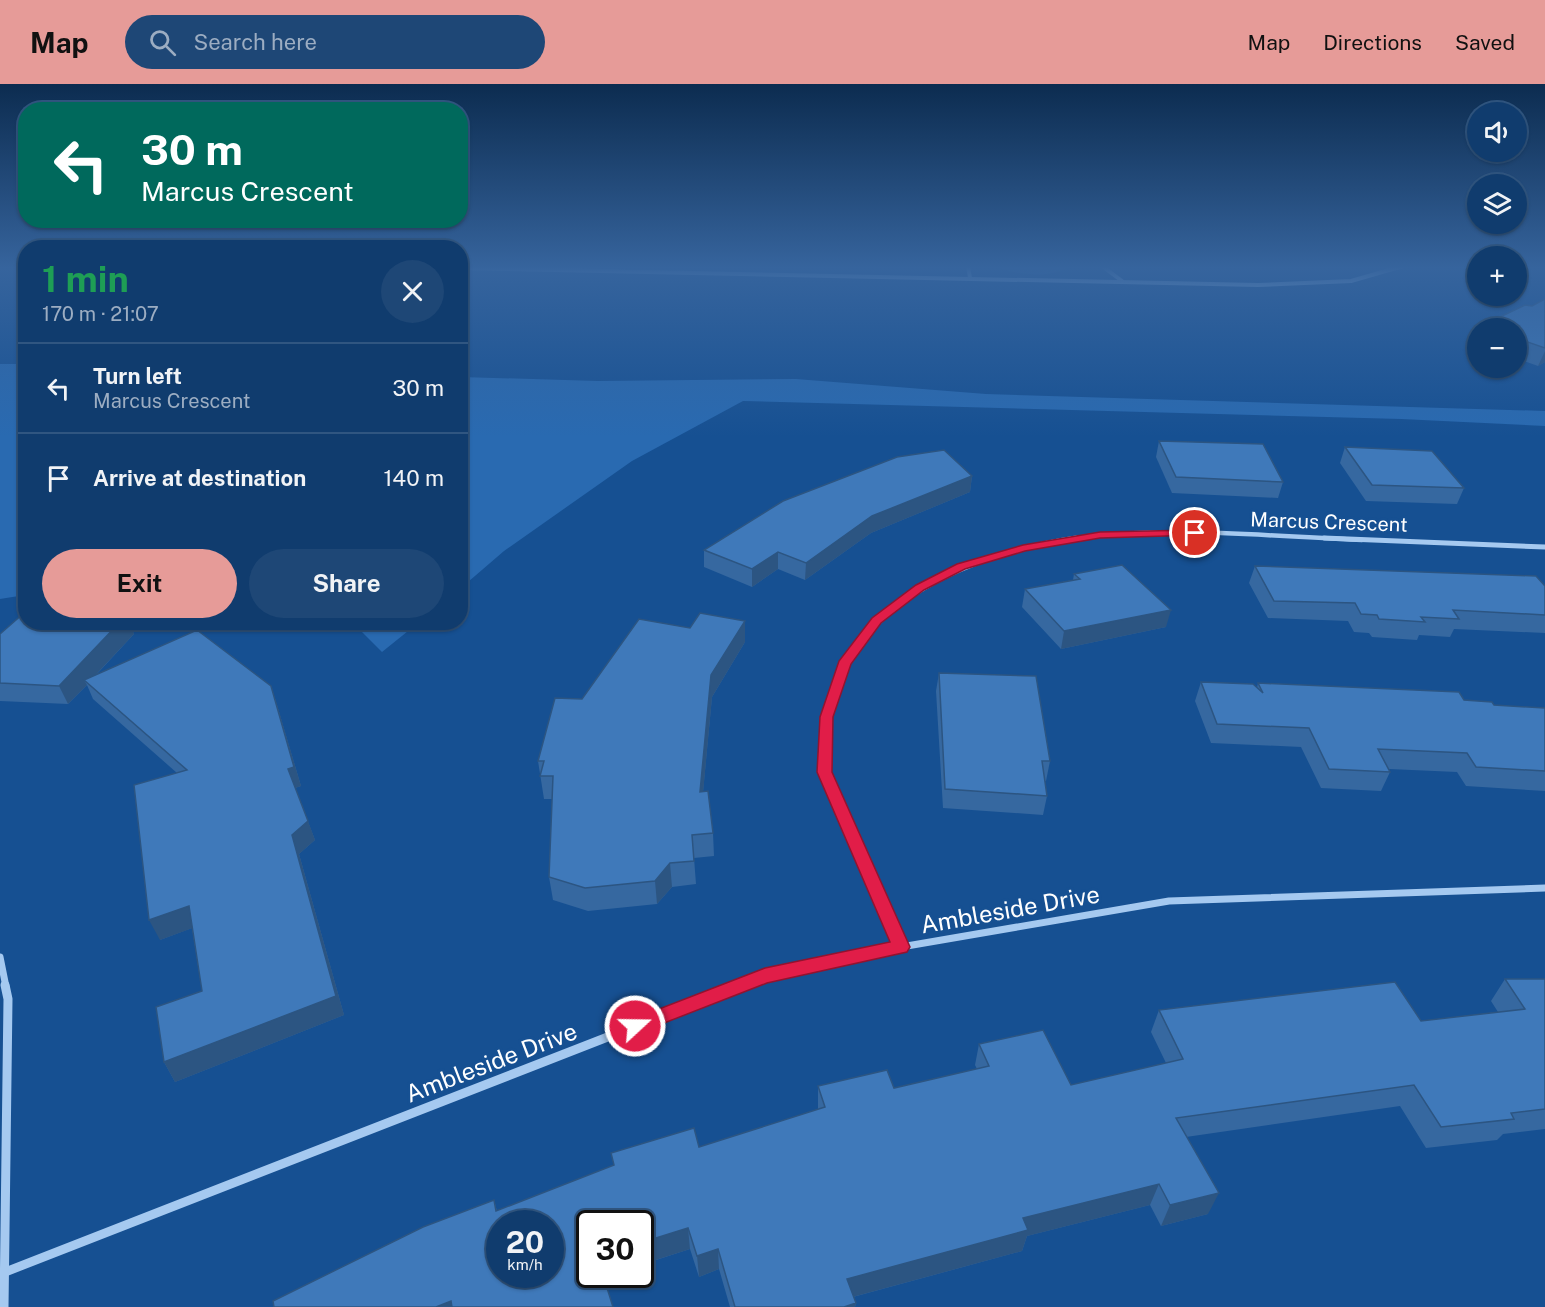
<!DOCTYPE html>
<meta charset="utf-8">
<style>
body{margin:0;font-family:"Public Sans",sans-serif;background:#1e4776;color:#f1f3f6;height:100vh;display:flex;flex-direction:column;font-size:22px;white-space:nowrap}
*{box-sizing:border-box;margin:0}
p{font-size:20px;color:#9cadc2}
.icon{flex:none;width:33px;height:33px;fill:none;stroke:currentColor;stroke-width:2;stroke-linecap:round;stroke-linejoin:round}
.map{position:relative;flex:1;overflow:hidden}
.side{position:absolute;left:18px;top:156px;width:450px;height:390px;display:flex;flex-direction:column;background:#103c6e;border-radius:24px;box-shadow:0 2px 4px #0004,0 0 0 2px #305681}
.side>*{flex:none}
.hud{position:absolute;left:18px;top:18px;width:450px;height:126px;border-radius:24px;box-shadow:0 2px 4px #0004,0 0 0 2px #305681;background:#00695c;color:#fff;overflow:hidden}
.buttons{position:absolute;left:1467px;top:18px;display:grid;gap:12px}
.buttons a{display:grid;place-items:center;width:60px;height:60px;border-radius:50%;background:#103c6e;box-shadow:0 2px 4px #0004,0 0 0 2px #305681;font-size:30px}
.speed{position:absolute;left:486px;top:1126px;display:flex;gap:12px;font-size:30px;font-weight:700;text-align:center}
.speed>*{display:grid;place-content:center;width:78px;height:78px;border-radius:50%;background:#103c6e;box-shadow:0 2px 4px #0004,0 0 0 2px #305681;line-height:1}
.speed small{font-size:15px;font-weight:400}
.speed .limit{border:3px solid #111;border-radius:9px;background:#fff;color:#111}
.pin{position:absolute;display:grid;place-items:center;width:51px;height:51px;color:#fff;margin:-26px;border:3px solid #fff;border-radius:50%;box-shadow:0 2px 6px #0007}
.me{position:absolute;width:66px;margin:-33px;rotate:69deg;stroke-linejoin:round;filter:drop-shadow(0 0 4px #0008)}
.turn{display:flex;align-items:center;gap:21px;height:126px;padding:0 24px;font-size:27px}
.turn .icon{width:78px;height:78px;stroke-width:2.5}
.turn b{display:block;font-size:42px;line-height:51px}
.round{display:grid;place-items:center;flex:none;width:63px;height:63px;border-radius:32px;background:#1e4776}
.summary{display:flex;align-items:center;justify-content:space-between;height:102px;padding:0 24px}
h1{font-size:36px;font-weight:700;line-height:45px;color:#1e9e55}
.action{display:flex;gap:12px;margin-top:auto;padding:12px 24px}
.action a{flex:1;height:69px;border-radius:36px;background:#e69b98;color:#111;font-size:24px;font-weight:700;line-height:69px;text-align:center}
.action a+a{background:#1e4776;color:#f1f3f6}
ul{padding:0;list-style:none}
li{display:flex;align-items:center;gap:18px;height:90px;padding:0 24px;border-top:2px solid #305681}
li div{flex:1}
li b{display:block;font-size:22px}
li em{font-style:normal}
header{display:flex;align-items:center;gap:36px;box-sizing:border-box;height:84px;padding:0 30px;background:#e69b98;color:#111}
header strong{font-size:28px}
nav{display:flex;gap:33px;margin-inline-start:auto;font-size:21px}
.search{width:420px;height:54px;background:#1e4776;display:flex;align-items:center;gap:15px;box-sizing:border-box;padding:0 21px;border-radius:33px;color:#9cadc2;font-size:22px}
.map>svg:first-child{display:block}
.green{fill:#296ab1}
.lines{fill:none;stroke-linecap:round;stroke-linejoin:round}
.minor-far4{stroke:#a5c9f0;stroke-width:4}
.minor-far3{stroke:#a5c9f0;stroke-width:4.5}
.minor-far2{stroke:#a5c9f0;stroke-width:5}
.minor-far1{stroke:#a5c9f0;stroke-width:7}
.minor{stroke:#a5c9f0;stroke-width:9}
.wall{fill:#3668a0}
.shaded-wall{fill:#2c5582}
.building{fill:#3f79ba;stroke:#2c5582;stroke-width:1.5;fill-rule:evenodd}
.route{fill:#e11d48;stroke:#92132f;stroke-width:1.5}
.labels{text-anchor:middle;dominant-baseline:central;stroke-width:6;stroke-linejoin:round;paint-order:stroke}
.street-label{font-size:20px;fill:#fff;stroke:#165092}
.near-street-label{font-size:24px;fill:#fff;stroke:#165092}
</style>
<header>
<strong>Map</strong>
<div class="search"><svg class="icon" aria-label="search" viewBox="0 0 24 24"><circle cx="10" cy="10" r="6"/><path d="M15 15l6 6"/></svg>Search here</div>
<nav><a>Map</a><a>Directions</a><a>Saved</a></nav>
</header>
<div class="map">
<svg width="1545" height="1223" viewBox="0 0 1545 1223">
<rect width="100%" height="100%" fill="#165092"/>
<!-- green -->
<g class="green">
<path d="M 990,182 L 1070,182 C 1046,197 1016,189 990,182 Z"/>
<path d="M 0,280 L 26,280 L 25,511 L 0,515 Z"/>
<path d="M 461,293 L 598,297 L 796,295 L 986,310 L 1545,327 L 1545,342 L 1401,335 L 743,317 L 632,377 L 504,467 L 461,504 Z"/>
<path d="M 353,539 L 418,539 L 382,568 Z"/>
</g>
<g class="lines">
<!-- minor-far4 -->
<g class="minor-far4">
<path d="M 968,182 L 970,194"/>
<path d="M 1102,182 L 1122,197"/>
<path d="M 460,184 L 1258,201 L 1351,197 L 1403,182"/>
</g>
<!-- minor-far3 -->
<path class="minor-far3" d="M 1066,456 C 1164,441 1263,452 1362,456"/>
<!-- minor-far2 -->
<g class="minor-far2">
<path d="M 1324,454 L 1545,463"/>
<path d="M 827,652 C 834,523 966,471 1076,454"/>
</g>
<!-- minor-far1 -->
<g class="minor-far1">
<path d="M 827,650 L 825,685 L 828,697 L 901,863"/>
<path d="M 0,873 L 6,903"/>
<path d="M 737,903 L 765,892 L 901,863 L 1169,817 L 1545,804"/>
</g>
<!-- minor -->
<g class="minor">
<path d="M 0,1190 L 741,901"/>
<path d="M 4,1223 L 8,915 L 5,901"/>
</g>
</g>
<!-- wall -->
<g class="wall">
<path d="M 1545,215 L 1545,278 L 1538,282 L 1516,274 L 1516,244 L 1481,244 L 1481,242 L 1532,222 Z"/>
<path d="M 1478,252 L 1478,260 L 1475,259 Z"/>
<path d="M 1159,357 L 1283,398 L 1278,414 L 1172,409 L 1156,373 Z"/>
<path d="M 1345,363 L 1464,404 L 1457,420 L 1366,417 L 1340,379 Z"/>
<path d="M 972,392 L 970,408 L 871,449 L 805,496 L 778,485 L 752,503 L 704,483 L 704,466 Z"/>
<path d="M 1255,482 L 1545,502 L 1545,549 L 1454,545 L 1450,553 L 1419,551 L 1417,556 L 1372,553 L 1369,549 L 1354,548 L 1348,537 L 1268,534 L 1249,499 Z"/>
<path d="M 1074,490 L 1166,543 L 1061,565 L 1022,523 L 1025,505 L 1073,496 Z"/>
<path d="M 26,538 L 129,538 L 134,550 L 96,591 L 271,602 L 277,621 L 301,702 L 295,704 L 315,756 L 299,770 L 344,931 L 175,998 L 164,978 L 202,907 L 192,844 L 160,856 L 177,689 L 93,615 L 87,601 L 68,620 L 0,617 L 0,550 Z"/>
<path d="M 745,558 L 712,613 L 703,708 L 713,749 L 714,772 L 694,774 L 696,800 L 672,803 L 657,820 L 588,827 L 553,816 L 549,793 L 552,715 L 544,715 L 538,677 L 582,615 Z"/>
<path d="M 939,589 L 1050,677 L 1046,697 L 1045,697 L 1047,712 L 1043,731 L 943,724 L 936,607 Z"/>
<path d="M 1201,598 L 1257,604 L 1258,599 L 1464,616 L 1494,621 L 1545,624 L 1545,707 L 1466,702 L 1457,688 L 1389,685 L 1390,688 L 1381,707 L 1321,704 L 1301,663 L 1211,659 L 1195,617 Z"/>
<path d="M 1505,895 L 1545,895 L 1545,1045 L 1503,1050 L 1497,1056 L 1426,1064 L 1400,1022 L 1186,1053 L 1208,1130 L 1161,1142 L 1150,1121 L 1027,1152 L 1022,1167 L 853,1213 L 856,1219 L 855,1223 L 730,1223 L 719,1185 L 699,1193 L 690,1165 L 604,1193 L 274,1223 L 494,1116 L 497,1127 L 614,1082 L 611,1069 L 699,1063 L 818,1026 L 818,1002 L 894,1004 L 977,985 L 975,981 L 979,960 L 1071,1001 L 1166,979 L 1151,948 L 1159,926 L 1421,937 L 1498,928 L 1491,917 Z"/>
</g>
<!-- shaded-wall -->
<g class="shaded-wall">
<path d="M 1545,267 L 1545,278 L 1538,282 Z"/>
<path d="M 972,392 L 970,408 L 871,449 L 805,496 L 806,479 L 872,432 Z"/>
<path d="M 778,468 L 778,485 L 752,503 L 752,485 Z"/>
<path d="M 1171,526 L 1166,543 L 1061,565 L 1064,547 Z"/>
<path d="M 745,537 L 745,558 L 712,613 L 701,731 L 700,708 L 711,591 Z"/>
<path d="M 120,538 L 129,538 L 134,550 L 88,599 L 84,596 L 87,601 L 68,620 L 59,602 Z"/>
<path d="M 271,602 L 277,621 L 301,702 L 295,704 L 288,685 Z"/>
<path d="M 308,737 L 315,756 L 299,770 L 344,931 L 175,998 L 164,978 L 292,751 Z"/>
<path d="M 670,779 L 672,803 L 657,820 L 655,797 Z"/>
<path d="M 189,822 L 198,842 L 160,856 L 149,836 Z"/>
<path d="M 1159,1100 L 1150,1121 L 1027,1152 L 1022,1167 L 845,1215 L 847,1195 L 1023,1134 Z"/>
<path d="M 1219,1109 L 1208,1130 L 1161,1142 L 1170,1121 Z"/>
<path d="M 688,1144 L 690,1165 L 640,1181 L 640,1159 Z"/>
<path d="M 718,1165 L 719,1185 L 699,1193 L 697,1172 Z"/>
<path d="M 451,1217 L 453,1223 L 436,1223 Z"/>
<path d="M 856,1219 L 855,1223 L 844,1223 Z"/>
</g>
<!-- building -->
<g class="building">
<path d="M 1545,215 L 1545,264 L 1516,254 L 1516,244 L 1488,244 L 1481,242 L 1525,221 L 1532,222 Z"/>
<path d="M 1159,357 L 1263,360 L 1283,398 L 1176,393 Z"/>
<path d="M 1345,363 L 1432,367 L 1464,404 L 1372,401 Z"/>
<path d="M 944,366 L 972,392 L 872,432 L 806,479 L 778,468 L 752,485 L 704,466 L 783,417 L 897,373 Z"/>
<path d="M 1122,481 L 1171,526 L 1064,547 L 1025,505 L 1080,495 L 1074,490 Z"/>
<path d="M 1255,482 L 1536,492 L 1545,502 L 1545,531 L 1453,526 L 1459,535 L 1421,533 L 1425,538 L 1379,535 L 1377,531 L 1361,530 L 1355,519 L 1274,517 Z"/>
<path d="M 24,529 L 26,529 L 26,538 L 120,538 L 59,602 L 0,599 L 0,550 Z"/>
<path d="M 700,529 L 745,537 L 711,591 L 700,708 L 708,707 L 713,749 L 692,751 L 694,777 L 670,779 L 655,797 L 585,804 L 549,793 L 553,692 L 540,692 L 544,677 L 538,677 L 555,614 L 582,615 L 639,535 L 690,544 Z"/>
<path d="M 197,546 L 271,602 L 294,683 L 288,685 L 308,737 L 292,751 L 336,912 L 164,978 L 156,923 L 202,907 L 189,822 L 149,836 L 134,701 L 187,686 L 84,596 Z"/>
<path d="M 939,589 L 1036,592 L 1050,677 L 1042,677 L 1047,712 L 945,705 Z"/>
<path d="M 1201,598 L 1253,600 L 1263,609 L 1258,599 L 1459,608 L 1464,616 L 1492,618 L 1494,621 L 1545,624 L 1545,687 L 1476,683 L 1467,669 L 1378,665 L 1390,688 L 1329,685 L 1309,644 L 1217,640 Z"/>
<path d="M 1505,895 L 1545,895 L 1545,1025 L 1511,1029 L 1514,1035 L 1441,1043 L 1414,1001 L 1176,1034 L 1219,1109 L 1170,1121 L 1159,1100 L 1023,1134 L 1028,1146 L 847,1195 L 856,1219 L 844,1223 L 735,1223 L 718,1165 L 697,1172 L 688,1144 L 640,1159 L 640,1140 L 590,1140 L 590,1191 L 603,1191 L 613,1223 L 452,1223 L 451,1217 L 436,1223 L 274,1223 L 273,1217 L 423,1143 L 494,1116 L 496,1127 L 614,1081 L 611,1069 L 694,1044 L 699,1063 L 825,1023 L 818,1002 L 887,986 L 894,1004 L 989,982 L 979,960 L 1043,946 L 1071,1001 L 1183,975 L 1159,926 L 1395,898 L 1421,937 L 1525,925 ZM 500,1140 L 550,1140 L 550,1191 L 500,1191 Z"/>
</g>
<!-- sky -->
<linearGradient id="sky" x2="0" y2="1"><stop stop-color="#0c2c50"/><stop offset="0.52" stop-color="#36649d"/><stop offset="1" stop-color="#36649d" stop-opacity="0"/></linearGradient>
<rect width="1545" height="353" fill="url(#sky)"/>
<!-- route -->
<path class="route" d="M 1195,446 L 1201,449 L 1199,451 L 1100,454 L 1025,467 L 965,485 L 924,506 L 881,539 L 851,580 L 833,633 L 832,688 L 910,863 L 907,868 L 767,899 L 641,948 L 635,951 L 628,948 L 625,942 L 628,937 L 765,884 L 890,858 L 817,688 L 820,633 L 839,577 L 872,534 L 916,501 L 957,480 L 1023,461 L 1100,448 Z"/>
<g class="labels">
<!-- street labels -->
<g class="street-label">
<text transform="translate(1329 438) rotate(2)">Marcus Crescent</text>
</g>
<!-- near-street labels -->
<g class="near-street-label">
<text transform="translate(1010 825) rotate(-10)">Ambleside Drive</text>
<text transform="translate(491 978) rotate(-21)">Ambleside Drive</text>
</g>
</g>
</svg>
<div class="buttons">
<a><svg class="icon" aria-label="sound" viewBox="0 0 24 24"><path d="M4 9h4l5-4v14l-5-4H4zM17 9q2 3 0 6"/></svg></a>
<a><svg class="icon" aria-label="layers" viewBox="0 0 24 24"><path d="M12 4l9 5-9 5-9-5zM3 14l9 5 9-5"/></svg></a>
<a>+</a>
<a>−</a>
</div>
<div class="speed"><div>20<small>km/h</small></div><div class="limit">30</div></div>
<div class="pin" style="left:1195px;top:449px;background:#d93025"><svg class="icon" aria-label="arrive" viewBox="0 0 24 24"><path d="M6 21V4h12l-3 4 3 4H6"/></svg></div>
<svg class="me" style="left:635px;top:942px" viewBox="-20 -20 40 40"><circle r="17" fill="#e11d48" stroke="#fff" stroke-width="3"/><path d="M0-11L8 9 0 5-8 9z" fill="#fff"/></svg>
<div class="hud">
<div class="turn"><svg class="icon" aria-label="left" viewBox="0 0 24 24"><path d="M17 20v-9H6M10 6l-5 5 5 5"/></svg><div><b>30 m</b>Marcus Crescent</div></div>
</div>
<section class="side">
<div class="summary"><div><h1>1 min</h1><p>170 m · 21:07</p></div><a class="round"><svg class="icon" aria-label="close" viewBox="0 0 24 24"><path d="M6 6l12 12M18 6L6 18"/></svg></a></div>
<ul>
<li><svg class="icon" aria-label="left" viewBox="0 0 24 24"><path d="M17 20v-9H6M10 6l-5 5 5 5"/></svg><div><b>Turn left</b><p>Marcus Crescent</p></div><em>30 m</em></li>
<li><svg class="icon" aria-label="arrive" viewBox="0 0 24 24"><path d="M6 21V4h12l-3 4 3 4H6"/></svg><div><b>Arrive at destination</b></div><em>140 m</em></li>
</ul>
<div class="action"><a>Exit</a><a>Share</a></div>
</section>
</div>
